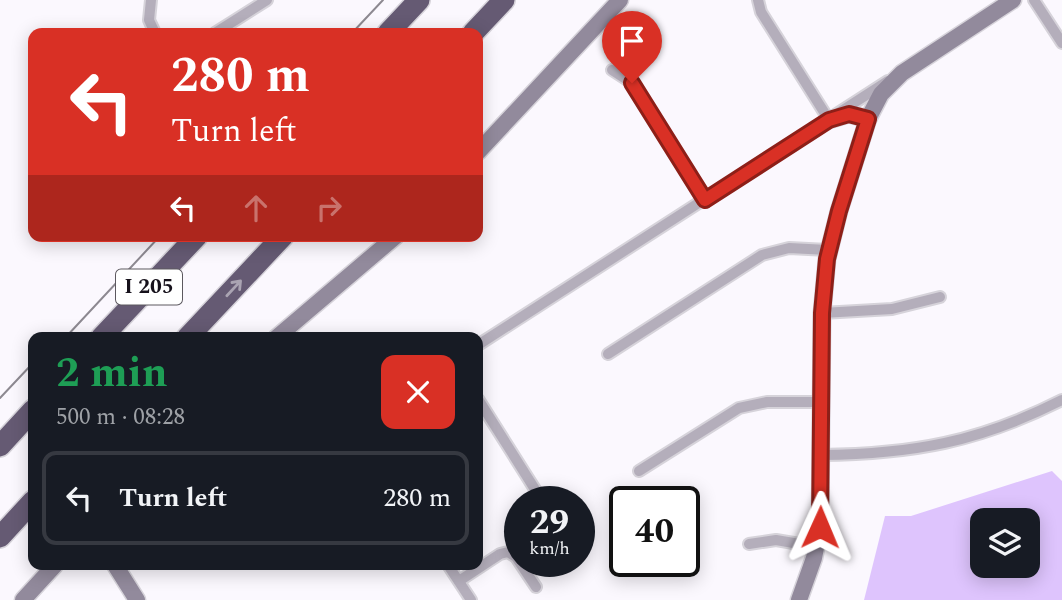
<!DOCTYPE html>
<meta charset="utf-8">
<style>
body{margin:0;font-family:Spectral,serif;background:#20242c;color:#f1f3f6;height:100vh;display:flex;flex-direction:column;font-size:26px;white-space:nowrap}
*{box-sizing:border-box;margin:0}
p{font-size:23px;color:#9ea1a6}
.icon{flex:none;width:38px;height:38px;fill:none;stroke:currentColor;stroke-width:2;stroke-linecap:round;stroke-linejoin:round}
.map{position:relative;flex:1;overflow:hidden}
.side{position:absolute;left:28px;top:332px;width:455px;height:238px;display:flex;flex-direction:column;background:#171b24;border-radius:14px;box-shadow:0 4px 18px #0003}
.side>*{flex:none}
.top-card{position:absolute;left:28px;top:28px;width:455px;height:214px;border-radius:14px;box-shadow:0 4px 18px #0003;background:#d93025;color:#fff;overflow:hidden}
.buttons{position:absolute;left:970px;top:508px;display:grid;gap:14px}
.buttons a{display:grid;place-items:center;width:70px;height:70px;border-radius:14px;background:#171b24;box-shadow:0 4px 18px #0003;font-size:35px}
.speed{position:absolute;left:504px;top:486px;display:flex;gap:14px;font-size:35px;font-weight:700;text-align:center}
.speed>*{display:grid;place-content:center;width:91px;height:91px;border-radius:50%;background:#171b24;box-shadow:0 4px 18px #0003;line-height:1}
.speed small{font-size:18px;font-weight:400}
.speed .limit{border:4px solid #111;border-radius:10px;background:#fff;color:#111}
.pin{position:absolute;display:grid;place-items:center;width:60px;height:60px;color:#fff;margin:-72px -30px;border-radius:50% 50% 50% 0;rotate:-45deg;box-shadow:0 0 7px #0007}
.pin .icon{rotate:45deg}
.me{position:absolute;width:77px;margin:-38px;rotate:1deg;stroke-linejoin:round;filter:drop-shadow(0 0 5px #0008)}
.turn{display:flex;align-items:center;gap:24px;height:147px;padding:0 28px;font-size:32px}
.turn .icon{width:91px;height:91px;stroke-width:2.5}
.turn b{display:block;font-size:49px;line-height:60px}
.lanes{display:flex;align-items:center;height:66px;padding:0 28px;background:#0003;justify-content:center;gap:35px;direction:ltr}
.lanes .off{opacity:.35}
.round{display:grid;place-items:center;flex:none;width:74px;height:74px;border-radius:14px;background:#20242c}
.head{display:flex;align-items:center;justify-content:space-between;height:119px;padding:0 28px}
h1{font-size:42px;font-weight:700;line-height:52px;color:#1e9e55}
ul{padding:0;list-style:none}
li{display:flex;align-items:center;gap:21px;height:94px;margin:0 14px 10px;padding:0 14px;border:4px solid #363941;border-radius:14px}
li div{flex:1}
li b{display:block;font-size:26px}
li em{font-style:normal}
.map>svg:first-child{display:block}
.green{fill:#dec4fd;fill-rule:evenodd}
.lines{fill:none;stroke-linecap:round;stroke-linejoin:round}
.street-casing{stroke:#d6d3da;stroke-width:14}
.secondary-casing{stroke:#d6d3da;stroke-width:19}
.highway-casing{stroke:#d6d3da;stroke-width:24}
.street{stroke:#b4aebb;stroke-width:10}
.secondary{stroke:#928a9c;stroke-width:16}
.highway{stroke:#655a73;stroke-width:21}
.tram{stroke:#8d8991;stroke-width:2}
.oneway{stroke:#aaa4b2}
.route-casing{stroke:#8d1f18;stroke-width:18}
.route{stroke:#d93025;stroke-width:12}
.labels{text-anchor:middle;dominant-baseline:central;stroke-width:5;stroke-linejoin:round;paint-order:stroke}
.shield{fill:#fff;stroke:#5c585f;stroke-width:2}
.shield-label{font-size:21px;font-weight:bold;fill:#16111b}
</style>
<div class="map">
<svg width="1062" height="600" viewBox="0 0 1062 600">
<rect width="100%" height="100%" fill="#fbf8fe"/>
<!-- green -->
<path class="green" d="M 1052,471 L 1062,481 L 1062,600 L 864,600 L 885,516 L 911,516 ZM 982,520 L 1027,520 L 1027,565 L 982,565 Z"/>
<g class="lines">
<defs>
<g id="street">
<path d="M 151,0 L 149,20 L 155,33"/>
<path d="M 758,0 L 761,12 L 829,120"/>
<path d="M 1034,0 L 1062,43"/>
<path d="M 215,33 L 267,0"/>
<path d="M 612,70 L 632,83 L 705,200"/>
<path d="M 822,313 L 892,309 L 940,297"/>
<path d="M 478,345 L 888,81"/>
<path d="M 608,354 L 762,255 L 789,248 L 828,250"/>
<path d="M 478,399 L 543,502"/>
<path d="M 821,455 C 913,454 979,442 1062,400"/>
<path d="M 639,471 L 739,408 L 767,402 L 821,402"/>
<path d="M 749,544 L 776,540 L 817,547"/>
<path d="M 448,565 L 471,600"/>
<path d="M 459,581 L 500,554 L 508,552 L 516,557 L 536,587"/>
</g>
<g id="secondary">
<path d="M 829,120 L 849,114 L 868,119"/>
<path d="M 478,152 L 620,0"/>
<path d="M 276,338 L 396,236"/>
<path d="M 115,565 L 137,600"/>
<path d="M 23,600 L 55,565"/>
<path d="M 799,600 L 814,558 L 820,527 L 822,313 L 827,259 L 839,211 L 868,119 L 881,94 L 902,73 L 1013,0"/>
</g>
<g id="highway">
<path d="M 388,33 L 419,0"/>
<path d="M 473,33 L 504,0"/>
<path d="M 101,338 L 197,236"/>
<path d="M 187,338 L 283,236"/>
<path d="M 0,446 L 33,410"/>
<path d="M 0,537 L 33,501"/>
</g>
</defs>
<!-- street casing -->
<use href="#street" class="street-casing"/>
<!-- secondary casing -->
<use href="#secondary" class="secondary-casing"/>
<!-- highway casing -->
<use href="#highway" class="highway-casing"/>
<!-- street -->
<use href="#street" class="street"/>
<!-- secondary -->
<use href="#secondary" class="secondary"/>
<!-- highway -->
<use href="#highway" class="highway"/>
<!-- tram -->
<g class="tram">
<path d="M 352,33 L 383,0"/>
<path d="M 65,338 L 160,236"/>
<path d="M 0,398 L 33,363"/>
</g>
</g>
<!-- one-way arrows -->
<defs><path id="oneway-shaft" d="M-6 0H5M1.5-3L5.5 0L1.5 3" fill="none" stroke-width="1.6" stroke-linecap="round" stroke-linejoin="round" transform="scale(1.75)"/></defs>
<use class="oneway" href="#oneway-shaft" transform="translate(234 288) rotate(-47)"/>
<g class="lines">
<defs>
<path id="route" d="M 632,83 L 705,200 L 829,120 L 849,114 L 868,119 L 839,211 L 827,259 L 822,313 L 820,527"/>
</defs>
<!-- route casing -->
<use href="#route" class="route-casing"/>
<!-- route -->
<use href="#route" class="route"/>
</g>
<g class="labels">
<!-- shield labels -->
<rect class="shield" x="116" y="269.5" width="66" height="35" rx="5"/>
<g class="shield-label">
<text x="149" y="287">I 205</text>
</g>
</g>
</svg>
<div class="buttons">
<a><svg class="icon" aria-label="layers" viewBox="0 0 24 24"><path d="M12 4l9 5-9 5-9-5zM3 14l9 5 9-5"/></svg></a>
</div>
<div class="speed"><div>29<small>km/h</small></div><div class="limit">40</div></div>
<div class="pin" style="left:632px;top:83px;background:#d93025"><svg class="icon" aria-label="arrive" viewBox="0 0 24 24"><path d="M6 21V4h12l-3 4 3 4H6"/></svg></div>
<svg class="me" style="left:820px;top:527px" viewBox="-20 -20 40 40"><path d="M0-17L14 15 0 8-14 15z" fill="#d93025" stroke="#fff" stroke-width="4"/></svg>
<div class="top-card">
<div class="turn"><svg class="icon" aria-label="left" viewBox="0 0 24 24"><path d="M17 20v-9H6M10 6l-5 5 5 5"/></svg><div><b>280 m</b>Turn left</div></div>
<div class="lanes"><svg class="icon" aria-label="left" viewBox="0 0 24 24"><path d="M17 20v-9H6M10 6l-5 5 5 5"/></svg><svg class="icon off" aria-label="ahead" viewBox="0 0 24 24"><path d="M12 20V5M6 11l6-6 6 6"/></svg><svg class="icon off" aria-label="right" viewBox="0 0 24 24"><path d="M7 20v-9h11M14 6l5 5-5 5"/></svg></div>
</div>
<section class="side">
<div class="head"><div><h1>2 min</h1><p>500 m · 08:28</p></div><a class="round" style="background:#d93025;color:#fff"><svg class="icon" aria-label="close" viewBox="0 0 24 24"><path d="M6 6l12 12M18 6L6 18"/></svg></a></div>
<ul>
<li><svg class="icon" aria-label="left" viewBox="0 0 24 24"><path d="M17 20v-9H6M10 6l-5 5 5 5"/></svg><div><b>Turn left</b></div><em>280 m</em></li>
</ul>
</section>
</div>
